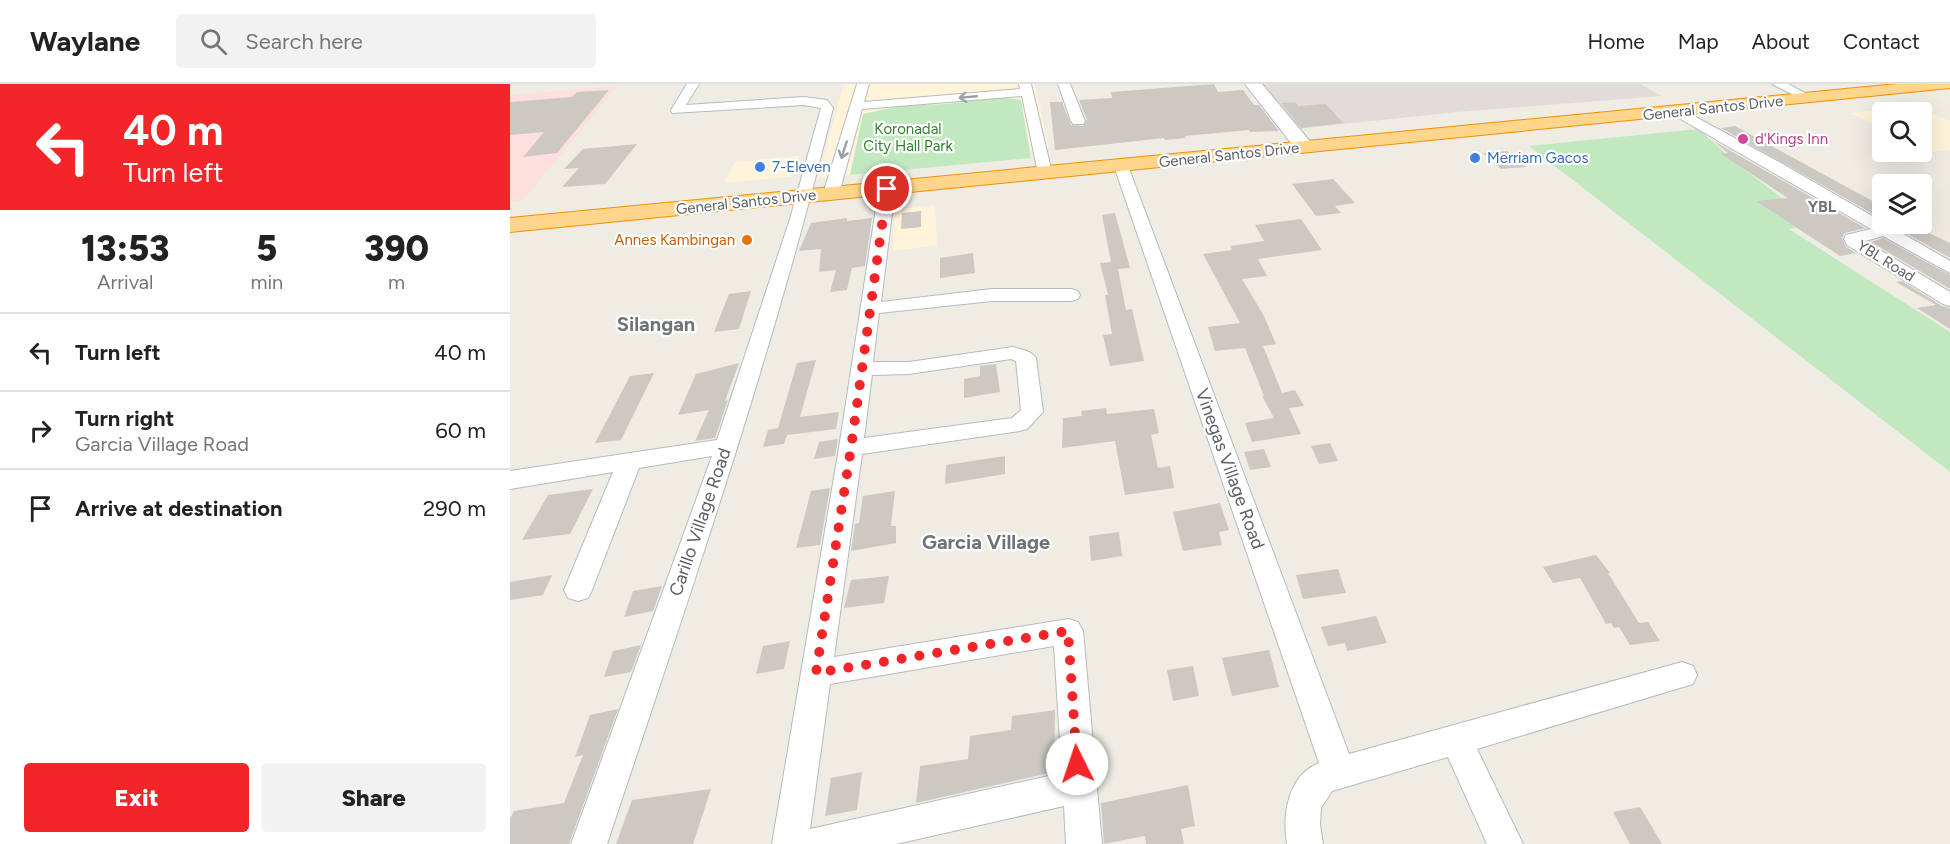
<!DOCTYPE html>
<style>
body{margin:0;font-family:Figtree,sans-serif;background:#f2f2f2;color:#222;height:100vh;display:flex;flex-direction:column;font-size:22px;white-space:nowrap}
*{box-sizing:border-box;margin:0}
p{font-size:20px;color:#767676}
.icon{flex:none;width:33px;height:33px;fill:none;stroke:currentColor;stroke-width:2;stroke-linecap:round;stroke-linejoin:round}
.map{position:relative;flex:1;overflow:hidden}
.sheet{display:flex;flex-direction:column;background:#fff;width:510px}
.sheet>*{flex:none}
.guide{background:#f42529;color:#fff;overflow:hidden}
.fabs{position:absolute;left:1362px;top:18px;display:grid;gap:12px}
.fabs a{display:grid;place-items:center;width:60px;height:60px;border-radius:6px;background:#fff;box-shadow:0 6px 24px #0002;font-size:30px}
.pin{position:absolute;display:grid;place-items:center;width:51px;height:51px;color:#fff;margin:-26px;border:3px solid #fff;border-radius:50%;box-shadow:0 2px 6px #0007}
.me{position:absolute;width:66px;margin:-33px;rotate:356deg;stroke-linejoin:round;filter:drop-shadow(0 0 4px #0008)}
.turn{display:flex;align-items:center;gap:21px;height:126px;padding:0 24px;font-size:27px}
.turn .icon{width:78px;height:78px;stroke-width:2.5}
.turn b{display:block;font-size:42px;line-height:51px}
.eta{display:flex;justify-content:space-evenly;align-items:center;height:102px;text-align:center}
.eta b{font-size:36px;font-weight:800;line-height:42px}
.button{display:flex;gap:12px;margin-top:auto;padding:12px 24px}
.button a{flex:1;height:69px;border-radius:6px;background:#f42529;color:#fff;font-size:24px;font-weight:800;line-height:69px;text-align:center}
.button a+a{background:#f2f2f2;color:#222}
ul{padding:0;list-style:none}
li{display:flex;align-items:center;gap:18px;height:78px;padding:0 24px;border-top:2px solid #e0e0e0}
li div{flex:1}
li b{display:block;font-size:22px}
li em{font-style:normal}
header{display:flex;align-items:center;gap:36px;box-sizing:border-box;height:84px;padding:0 30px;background:#fff;border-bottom:2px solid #e0e0e0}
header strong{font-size:28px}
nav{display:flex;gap:33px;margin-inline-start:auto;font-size:21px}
.search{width:420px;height:54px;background:#f2f2f2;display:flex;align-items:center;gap:15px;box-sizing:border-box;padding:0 21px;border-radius:6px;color:#767676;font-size:22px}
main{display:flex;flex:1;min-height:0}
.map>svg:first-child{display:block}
.commercial{fill:#fff3d9}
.industrial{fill:#e0ddd8}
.medical{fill:#fddfdf}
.green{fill:#c2e8bf}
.building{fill:#ccc9c3}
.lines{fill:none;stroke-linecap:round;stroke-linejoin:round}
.street-casing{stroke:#b6babf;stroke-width:2}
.secondary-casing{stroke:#b5babf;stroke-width:2}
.highway-casing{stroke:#f39000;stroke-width:2}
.street{fill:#fff;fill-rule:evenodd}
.secondary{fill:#fff;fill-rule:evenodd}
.highway{fill:#ffd68b;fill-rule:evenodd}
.oneway{stroke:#9da0a3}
.route{stroke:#f42529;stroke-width:10;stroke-dasharray:0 18}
.hotel-dot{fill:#d1479c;stroke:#fff;stroke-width:2}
.shop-dot{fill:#3f7fe0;stroke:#fff;stroke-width:2}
.food-dot{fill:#e8710a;stroke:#fff;stroke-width:2}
.labels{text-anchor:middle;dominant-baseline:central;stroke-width:4.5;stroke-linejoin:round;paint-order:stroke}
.far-street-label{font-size:15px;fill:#5c6165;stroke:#fff}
.far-park-label{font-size:15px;fill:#32822f;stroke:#fff}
.far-hotel-label{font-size:15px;fill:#b23c85;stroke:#fff;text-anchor:start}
.far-shop-label{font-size:15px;fill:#366cbe;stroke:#fff;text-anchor:start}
.far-food-label{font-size:15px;fill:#c56008;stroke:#fff;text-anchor:end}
.far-neighbourhood-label{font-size:16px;font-weight:bold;fill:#6d7377;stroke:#fff}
.street-label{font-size:18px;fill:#5c6165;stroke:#fff}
.neighbourhood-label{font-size:20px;font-weight:bold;fill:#6d7377;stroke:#fff}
</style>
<header>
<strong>Waylane</strong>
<div class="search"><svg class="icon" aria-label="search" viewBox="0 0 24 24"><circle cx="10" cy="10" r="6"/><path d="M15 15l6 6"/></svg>Search here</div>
<nav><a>Home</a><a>Map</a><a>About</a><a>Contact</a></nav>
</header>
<main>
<section class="sheet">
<div class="guide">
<div class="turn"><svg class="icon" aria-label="left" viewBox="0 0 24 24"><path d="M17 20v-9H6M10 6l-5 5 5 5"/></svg><div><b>40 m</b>Turn left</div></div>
</div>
<div class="eta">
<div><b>13:53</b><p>Arrival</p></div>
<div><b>5</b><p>min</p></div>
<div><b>390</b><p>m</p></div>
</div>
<ul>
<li><svg class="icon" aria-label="left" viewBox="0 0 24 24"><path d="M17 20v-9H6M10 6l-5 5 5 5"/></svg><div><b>Turn left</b></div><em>40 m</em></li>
<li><svg class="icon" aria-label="right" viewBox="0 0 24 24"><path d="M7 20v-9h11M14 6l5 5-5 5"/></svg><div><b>Turn right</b><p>Garcia Village Road</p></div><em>60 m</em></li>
<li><svg class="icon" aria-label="arrive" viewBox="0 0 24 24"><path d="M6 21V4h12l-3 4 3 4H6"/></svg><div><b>Arrive at destination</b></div><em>290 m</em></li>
</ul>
<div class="button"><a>Exit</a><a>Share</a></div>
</section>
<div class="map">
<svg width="1440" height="760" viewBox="0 0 1440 760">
<rect width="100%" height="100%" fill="#efece4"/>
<!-- commercial -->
<g class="commercial">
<path d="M 334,0 L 525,0 L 539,65 L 520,67 L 521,74 L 308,94 Z"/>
<path d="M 1406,22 L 1440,37 L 1440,66 L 1423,68 L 1412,63 L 1412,28 L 1372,28 L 1372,44 L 1340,29 Z"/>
<path d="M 289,72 L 281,93 L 214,99 L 225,78 Z"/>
<path d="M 425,121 L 427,161 L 383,167 L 384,126 Z"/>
</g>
<!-- industrial -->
<path class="industrial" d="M 751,0 L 1130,0 L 1152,12 L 947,28 L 787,45 Z"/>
<!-- medical -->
<path class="medical" d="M 107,2 L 13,117 L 0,118 L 0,11 Z"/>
<!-- green -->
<g class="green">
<path d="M 488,13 L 511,16 L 521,74 L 340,91 L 353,30 L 390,22 L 436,20 Z"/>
<path d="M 1189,45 L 1226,79 L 1306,140 L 1279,145 L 1440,248 L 1440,388 L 1019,62 Z"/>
</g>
<!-- building -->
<g class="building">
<path d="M 704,0 L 708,8 L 733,6 L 744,21 L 749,21 L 769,47 L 740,48 L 739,46 L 675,52 L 676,54 L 655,56 L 654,54 L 545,66 L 540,18 L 552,18 L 561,41 L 573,42 L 577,36 L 569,16 L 602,14 L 601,8 Z"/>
<path d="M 99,6 L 47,69 L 13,73 L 34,48 L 0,51 L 0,18 L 62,13 L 67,8 Z"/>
<path d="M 785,18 L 788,22 L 816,20 L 833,39 L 791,44 L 771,19 Z"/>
<path d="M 1225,42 L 1366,119 L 1364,119 L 1372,124 L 1372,135 L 1211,44 Z"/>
<path d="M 1202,56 L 1355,144 L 1335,149 L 1332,154 L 1336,163 L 1346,169 L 1330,172 L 1246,117 L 1278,114 L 1211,70 L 1218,69 Z"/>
<path d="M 127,60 L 95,100 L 52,103 L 69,84 L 54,85 L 73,65 Z"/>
<path d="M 997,67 L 1016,83 L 991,85 L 973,69 Z"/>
<path d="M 823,95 L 845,119 L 825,122 L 831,129 L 806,132 L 782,100 Z"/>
<path d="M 411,127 L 411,143 L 391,145 L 392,129 Z"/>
<path d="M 605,129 L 620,184 L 608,185 L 616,226 L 622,225 L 634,277 L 600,282 L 593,251 L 602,250 L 595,211 L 598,211 L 590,179 L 601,178 L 592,131 Z"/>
<path d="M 337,134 L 337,137 L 362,134 L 355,182 L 342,184 L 337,206 L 320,208 L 326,186 L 309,188 L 311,165 L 289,167 L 301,139 Z"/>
<path d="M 791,135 L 812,166 L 748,175 L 757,192 L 732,195 L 754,232 L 766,260 L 753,262 L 772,309 L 785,306 L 794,322 L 779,324 L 791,350 L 742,358 L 735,339 L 764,334 L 752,312 L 754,312 L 735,264 L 705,267 L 698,243 L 730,239 L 693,170 L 722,166 L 720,162 L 754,157 L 745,141 Z"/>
<path d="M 1380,140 L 1400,140 L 1440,159 L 1440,174 Z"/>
<path d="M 1373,154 L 1440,191 L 1440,205 L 1361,158 Z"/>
<path d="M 463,169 L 465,189 L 430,194 L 430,174 Z"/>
<path d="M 1392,197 L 1432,222 L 1440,224 L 1440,245 L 1407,224 L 1426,221 L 1386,198 Z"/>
<path d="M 241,207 L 229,245 L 204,248 L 219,210 Z"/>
<path d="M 306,276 L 290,333 L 329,328 L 326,345 L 277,351 L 274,360 L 253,363 L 258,346 L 268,344 L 287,279 Z"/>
<path d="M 229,279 L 215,317 L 218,316 L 205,354 L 185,357 L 199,326 L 168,331 L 186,290 Z"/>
<path d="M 486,280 L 490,308 L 454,314 L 454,295 L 470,292 L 470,282 Z"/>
<path d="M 144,289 L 111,356 L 85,359 L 120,292 Z"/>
<path d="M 596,324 L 597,330 L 644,325 L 649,349 L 641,351 L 648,384 L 660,382 L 664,404 L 615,411 L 605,357 L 552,364 L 553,334 L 572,332 L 571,327 Z"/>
<path d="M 328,355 L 325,372 L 304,375 L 309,358 Z"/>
<path d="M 820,359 L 828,377 L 809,380 L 801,362 Z"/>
<path d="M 754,365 L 761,383 L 740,386 L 734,368 Z"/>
<path d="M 495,372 L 495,390 L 435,400 L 436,381 Z"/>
<path d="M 320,404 L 310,461 L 286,464 L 301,407 Z"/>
<path d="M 83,405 L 60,450 L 12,456 L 38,411 Z"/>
<path d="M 385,407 L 381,442 L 386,442 L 386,459 L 341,467 L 345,440 L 349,439 L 353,412 Z"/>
<path d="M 710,419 L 719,446 L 709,448 L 712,461 L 673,467 L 663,428 Z"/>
<path d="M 609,448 L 612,472 L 581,477 L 579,452 Z"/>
<path d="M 1086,471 L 1100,489 L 1098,489 L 1129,539 L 1138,538 L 1150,557 L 1120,561 L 1109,543 L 1104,544 L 1101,539 L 1096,540 L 1070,494 L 1043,499 L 1033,483 Z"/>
<path d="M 828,485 L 836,509 L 793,515 L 786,491 Z"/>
<path d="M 42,491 L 33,511 L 0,516 L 0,498 Z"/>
<path d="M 379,492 L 374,519 L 334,524 L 341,496 Z"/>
<path d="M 152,502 L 143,527 L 114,533 L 123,507 Z"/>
<path d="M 866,532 L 877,559 L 837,567 L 835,559 L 818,562 L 811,543 Z"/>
<path d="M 280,557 L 274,585 L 246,590 L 253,562 Z"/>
<path d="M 131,561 L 121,588 L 94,593 L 103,567 Z"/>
<path d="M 759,566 L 769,603 L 722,612 L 712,574 Z"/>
<path d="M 683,582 L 689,612 L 663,617 L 657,586 Z"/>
<path d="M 108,625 L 59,760 L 0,760 L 0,735 L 4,727 L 54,719 L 73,671 L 65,673 L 80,631 Z"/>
<path d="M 545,626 L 544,688 L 406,719 L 410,682 L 458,675 L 460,652 L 501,646 L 502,632 Z"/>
<path d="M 352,688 L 347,726 L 315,732 L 321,694 Z"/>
<path d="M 678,701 L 685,742 L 671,745 L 674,760 L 636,760 L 635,752 L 594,760 L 591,719 Z"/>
<path d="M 201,705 L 183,760 L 106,760 L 122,716 Z"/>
<path d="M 1130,723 L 1152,760 L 1120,760 L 1103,728 Z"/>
</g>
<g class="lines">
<defs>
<g id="street">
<path d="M 177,0 L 189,0 L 176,21 L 294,13 L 317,16 L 323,24 C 262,274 178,516 97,760 L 61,760 L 202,372 L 129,384 L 82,506 L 78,514 L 68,517 L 58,514 L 54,506 L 103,388 L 0,405 L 0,387 L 207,356 L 280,135 L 311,24 L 294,21 L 162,29 L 161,26 Z"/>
<path d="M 347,0 L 359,0 L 354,18 L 510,5 L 509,0 L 521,0 L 542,89 L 535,93 L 528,89 L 512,12 L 352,25 L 329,110 L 321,115 L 316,113 L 313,110 Z"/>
<path d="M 548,0 L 560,0 L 575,37 L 573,40 L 563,40 L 561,37 Z"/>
<path d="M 1262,0 L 1278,0 L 1305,14 L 1303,17 L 1295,17 Z"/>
<path d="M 1167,23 L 1269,78 L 1440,177 L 1440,189 L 1373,152 L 1355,157 L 1440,208 L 1440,222 L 1433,220 L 1337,161 L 1334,155 L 1336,151 L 1361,145 L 1162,30 L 1161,27 Z"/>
<path d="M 611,78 L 618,82 L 839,670 L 1172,578 L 1183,582 L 1187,591 L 1183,600 L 967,665 L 1013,760 L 977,760 L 938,673 L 822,707 L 811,724 L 810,741 L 813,760 L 777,760 C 772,731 778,691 809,679 L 604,82 Z"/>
<path d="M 377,100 L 385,105 L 371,218 L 482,205 L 561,205 L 568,207 L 570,211 L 568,215 L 561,217 L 482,217 L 369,229 L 363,278 L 399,278 L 503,263 C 511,265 521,267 526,274 L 533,328 L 517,345 L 509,347 L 352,370 L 324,573 L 558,535 L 568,538 L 573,547 L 592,760 L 556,760 L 554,722 L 386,760 L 262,760 L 329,364 L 369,105 ZM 501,275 L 506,277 L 511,326 L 502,334 L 354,354 L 362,291 L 399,290 ZM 544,562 L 552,689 L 300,745 L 320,600 Z"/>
</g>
<path id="secondary" d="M 735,0 L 752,0 L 802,60 L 805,64 L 802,68 L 788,68 Z"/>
<path id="highway" d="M 1387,0 L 1440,0 L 1440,4 L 0,148 L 0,134 Z"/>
</defs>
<!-- street casing -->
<use href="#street" class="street-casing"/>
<!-- secondary casing -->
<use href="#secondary" class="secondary-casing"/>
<!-- highway casing -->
<use href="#highway" class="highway-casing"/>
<!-- street -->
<use href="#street" class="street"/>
<!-- secondary -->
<use href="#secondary" class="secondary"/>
<!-- highway -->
<use href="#highway" class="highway"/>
</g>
<!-- one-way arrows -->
<defs><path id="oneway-shaft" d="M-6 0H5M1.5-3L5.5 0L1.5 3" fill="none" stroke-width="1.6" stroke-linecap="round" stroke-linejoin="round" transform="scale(1.5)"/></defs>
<g class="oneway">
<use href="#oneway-shaft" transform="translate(458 13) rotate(175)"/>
<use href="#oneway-shaft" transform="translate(334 66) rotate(108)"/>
</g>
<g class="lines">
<!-- route -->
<path class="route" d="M 377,105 L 341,364 L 306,589 L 558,547 L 567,680"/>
</g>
<!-- markers -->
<circle class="hotel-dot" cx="1233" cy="55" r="6"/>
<g class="shop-dot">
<circle cx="965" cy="74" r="6"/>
<circle cx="250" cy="83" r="6"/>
</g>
<circle class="food-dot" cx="237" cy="156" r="6"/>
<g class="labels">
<!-- far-street labels -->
<g class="far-street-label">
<text transform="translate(1203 24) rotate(-6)">General Santos Drive</text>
<text transform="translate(719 71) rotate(-6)">General Santos Drive</text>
<text transform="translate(236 118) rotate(-6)">General Santos Drive</text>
<text transform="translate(1376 177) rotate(32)">YBL Road</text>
</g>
<!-- far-park labels -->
<g class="far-park-label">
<text x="398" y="45">Koronadal<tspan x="398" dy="17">City Hall Park</tspan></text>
</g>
<!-- far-hotel labels -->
<g class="far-hotel-label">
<text x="1245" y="55">d'Kings Inn</text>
</g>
<!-- far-shop labels -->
<g class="far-shop-label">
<text x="977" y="74">Merriam Gacos</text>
<text x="262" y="83">7-Eleven</text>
</g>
<!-- far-food labels -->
<g class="far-food-label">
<text x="225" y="156">Annes Kambingan</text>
</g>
<!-- far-neighbourhood labels -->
<g class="far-neighbourhood-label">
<text x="1312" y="122">YBL</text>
</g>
<!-- street labels -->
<g class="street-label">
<text transform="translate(720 385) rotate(70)">Vinegas Village Road</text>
<text transform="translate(190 438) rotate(-71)">Carillo Village Road</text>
</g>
<!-- neighbourhood labels -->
<g class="neighbourhood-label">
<text x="146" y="240">Silangan</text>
<text x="476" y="458">Garcia Village</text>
</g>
</g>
</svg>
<div class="fabs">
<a><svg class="icon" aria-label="search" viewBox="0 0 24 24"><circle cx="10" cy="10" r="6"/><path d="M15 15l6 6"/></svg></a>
<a><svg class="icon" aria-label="layers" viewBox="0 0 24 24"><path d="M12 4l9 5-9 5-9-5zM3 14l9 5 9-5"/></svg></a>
</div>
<div class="pin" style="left:377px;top:105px;background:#d93025"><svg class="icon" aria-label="arrive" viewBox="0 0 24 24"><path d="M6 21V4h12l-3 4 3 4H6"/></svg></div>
<svg class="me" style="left:567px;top:680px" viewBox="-20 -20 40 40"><circle r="19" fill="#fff"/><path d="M0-13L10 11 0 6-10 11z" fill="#f42529"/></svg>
</div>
</main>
